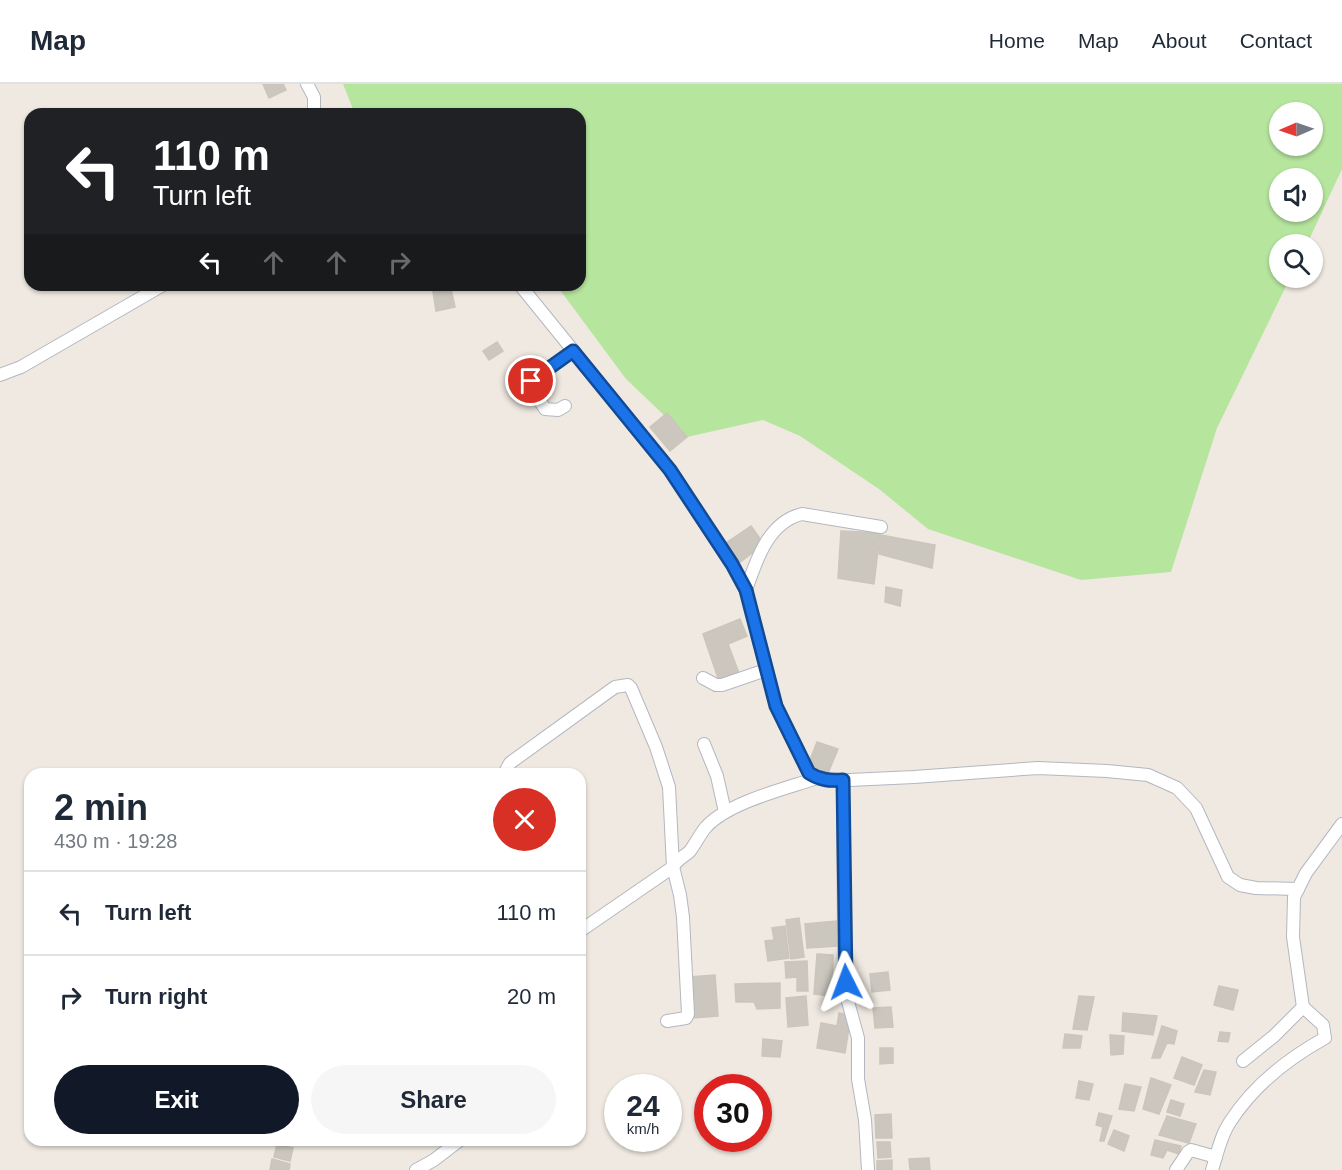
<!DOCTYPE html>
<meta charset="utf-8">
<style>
body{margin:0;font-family:Helvetica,sans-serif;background:#f6f6f7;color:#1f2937;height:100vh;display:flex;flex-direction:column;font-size:22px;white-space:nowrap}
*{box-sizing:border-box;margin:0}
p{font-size:20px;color:#747a83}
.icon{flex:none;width:33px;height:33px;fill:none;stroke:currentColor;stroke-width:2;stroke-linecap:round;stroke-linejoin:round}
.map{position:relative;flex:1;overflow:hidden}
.side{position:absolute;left:24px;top:684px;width:562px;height:378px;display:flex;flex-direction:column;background:#fff;border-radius:18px;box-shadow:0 2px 4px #0004}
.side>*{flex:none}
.guide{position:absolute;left:24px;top:24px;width:562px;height:183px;border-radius:18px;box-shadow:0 2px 4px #0004;background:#202124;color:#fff;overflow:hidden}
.needle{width:39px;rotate:268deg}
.buttons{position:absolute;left:1269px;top:18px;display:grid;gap:12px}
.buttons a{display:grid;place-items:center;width:54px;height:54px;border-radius:50%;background:#fff;box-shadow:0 2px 4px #0004;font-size:30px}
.speed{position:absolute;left:604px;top:990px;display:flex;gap:12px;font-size:30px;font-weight:700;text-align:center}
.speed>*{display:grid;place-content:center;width:78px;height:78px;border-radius:50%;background:#fff;box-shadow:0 2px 4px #0004;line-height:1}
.speed small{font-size:15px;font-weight:400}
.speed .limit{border:9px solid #d22;background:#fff;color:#111}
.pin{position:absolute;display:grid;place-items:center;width:51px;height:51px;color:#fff;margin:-26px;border:3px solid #fff;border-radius:50%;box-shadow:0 2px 6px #0007}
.me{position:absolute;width:66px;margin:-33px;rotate:357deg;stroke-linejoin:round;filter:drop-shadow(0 0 4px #0008)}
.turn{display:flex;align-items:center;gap:21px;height:126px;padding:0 30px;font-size:27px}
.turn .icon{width:78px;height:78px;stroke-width:2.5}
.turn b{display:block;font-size:42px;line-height:51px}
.lanes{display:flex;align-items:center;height:57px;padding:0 30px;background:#0003;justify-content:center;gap:30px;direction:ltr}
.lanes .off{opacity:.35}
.round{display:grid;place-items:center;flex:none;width:63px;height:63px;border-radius:32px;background:#f6f6f7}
.head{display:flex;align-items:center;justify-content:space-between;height:102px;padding:0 30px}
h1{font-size:36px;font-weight:700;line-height:45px}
.action{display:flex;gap:12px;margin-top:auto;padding:12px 30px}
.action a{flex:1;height:69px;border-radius:36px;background:#111827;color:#fff;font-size:24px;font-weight:700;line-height:69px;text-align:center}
.action a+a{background:#f6f6f7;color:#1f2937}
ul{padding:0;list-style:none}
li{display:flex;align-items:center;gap:18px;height:84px;padding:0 30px;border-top:2px solid #e0e1e3}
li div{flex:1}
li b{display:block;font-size:22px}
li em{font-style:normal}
header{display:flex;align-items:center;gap:36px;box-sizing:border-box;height:84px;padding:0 30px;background:#fff;border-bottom:2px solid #e0e1e3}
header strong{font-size:28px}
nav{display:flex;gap:33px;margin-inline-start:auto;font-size:21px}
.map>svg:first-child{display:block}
.green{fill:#b6e59e;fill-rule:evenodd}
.building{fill:#cbc7bf;stroke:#cbc5ba;stroke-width:1.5}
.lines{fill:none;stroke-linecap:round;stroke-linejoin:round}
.minor-casing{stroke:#b4b7c1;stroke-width:14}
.minor{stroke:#fff;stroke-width:12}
.route-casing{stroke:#114b97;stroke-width:15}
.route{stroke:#1a73e8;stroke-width:10}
</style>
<header>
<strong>Map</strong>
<nav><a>Home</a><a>Map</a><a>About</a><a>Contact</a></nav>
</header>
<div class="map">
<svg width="1342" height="1086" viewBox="0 0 1342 1086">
<rect width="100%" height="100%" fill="#efe9e1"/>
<!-- green -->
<path class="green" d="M 343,0 L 1342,0 L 1342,85 L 1307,160 L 1280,160 L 1280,194 L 1290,194 L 1217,344 L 1171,488 L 1081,496 L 928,445 L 879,405 L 800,352 L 763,336 L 687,353 L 626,295 L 560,206 L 553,201 L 580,201 L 580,30 L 355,30 ZM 1280,28 L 1312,28 L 1312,62 L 1280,62 ZM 1280,94 L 1312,94 L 1312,128 L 1280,128 Z"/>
<!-- building -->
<g class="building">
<path d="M 263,0 L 283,0 L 286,6 L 269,14 Z"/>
<path d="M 432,201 L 450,201 L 455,223 L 436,227 Z"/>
<path d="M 497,258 L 503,267 L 489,276 L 483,267 Z"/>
<path d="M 667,329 L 687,353 L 670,367 L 650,343 Z"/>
<path d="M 751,442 L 764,460 L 739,479 L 726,459 Z"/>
<path d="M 841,447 L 880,449 L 874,500 L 838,494 Z"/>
<path d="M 881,451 L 935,461 L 932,484 L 879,470 Z"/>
<path d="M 886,503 L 902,506 L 900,522 L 885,518 Z"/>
<path d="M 740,535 L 747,552 L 728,560 L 739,589 L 719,597 L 703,550 Z"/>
<path d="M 817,658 L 838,665 L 828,689 L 808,681 Z"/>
<path d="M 799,834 L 804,873 L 791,875 L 786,836 Z"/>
<path d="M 837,837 L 838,862 L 807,864 L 805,840 Z"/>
<path d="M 785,842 L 789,874 L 768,877 L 765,857 L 774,856 L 772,844 Z"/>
<path d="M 817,870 L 833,871 L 832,912 L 814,910 Z"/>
<path d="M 807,877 L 808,907 L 797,907 L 797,893 L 786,894 L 785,878 Z"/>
<path d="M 888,888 L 890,906 L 872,908 L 870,890 Z"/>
<path d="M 715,891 L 718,932 L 692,934 L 689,893 Z"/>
<path d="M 780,899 L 780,924 L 757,925 L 754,918 L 736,918 L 735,900 Z"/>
<path d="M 1219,902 L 1238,906 L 1233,926 L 1214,921 Z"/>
<path d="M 806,912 L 808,941 L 788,943 L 786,914 Z"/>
<path d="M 1079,912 L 1094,913 L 1087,946 L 1073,945 Z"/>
<path d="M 891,923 L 893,943 L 875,944 L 873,924 Z"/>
<path d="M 839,929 L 851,931 L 845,969 L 817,964 L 821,939 L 837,942 Z"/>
<path d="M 1123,929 L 1157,932 L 1153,951 L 1122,947 Z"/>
<path d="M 1162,942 L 1177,947 L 1174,960 L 1167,959 L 1160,974 L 1152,974 Z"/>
<path d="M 1220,948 L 1230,949 L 1228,958 L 1218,957 Z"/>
<path d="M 1065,950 L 1082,952 L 1080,964 L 1063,964 Z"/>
<path d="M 1110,951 L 1124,952 L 1123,970 L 1111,971 Z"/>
<path d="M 763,955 L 782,957 L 780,973 L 762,972 Z"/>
<path d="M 880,964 L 893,964 L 893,979 L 880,980 Z"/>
<path d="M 1182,973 L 1202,981 L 1194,1001 L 1174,994 Z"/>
<path d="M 1204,986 L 1216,988 L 1210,1011 L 1195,1008 Z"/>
<path d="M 1151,994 L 1171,1001 L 1159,1030 L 1143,1025 Z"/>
<path d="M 1079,997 L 1093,1000 L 1089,1016 L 1076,1014 Z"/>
<path d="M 1125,1000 L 1141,1003 L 1134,1027 L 1119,1025 Z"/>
<path d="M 1171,1016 L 1184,1020 L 1180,1032 L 1167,1028 Z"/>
<path d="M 1099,1029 L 1112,1032 L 1104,1057 L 1100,1057 L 1103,1043 L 1096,1041 Z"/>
<path d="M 891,1030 L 892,1054 L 876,1054 L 875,1031 Z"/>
<path d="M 1167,1032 L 1196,1040 L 1189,1059 L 1159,1051 Z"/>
<path d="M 1114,1046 L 1129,1052 L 1124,1067 L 1108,1060 Z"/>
<path d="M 1155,1056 L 1181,1062 L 1179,1070 L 1167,1066 L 1163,1074 L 1151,1071 Z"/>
<path d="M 877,1058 L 890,1058 L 891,1073 L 878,1074 Z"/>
<path d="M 277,1060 L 293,1064 L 290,1077 L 274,1073 Z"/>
<path d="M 929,1074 L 930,1086 L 910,1086 L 909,1075 Z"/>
<path d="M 272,1075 L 290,1080 L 289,1086 L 270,1086 Z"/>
<path d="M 892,1076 L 892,1086 L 877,1086 L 877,1077 Z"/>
</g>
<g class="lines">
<defs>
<g id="minor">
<path d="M 307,0 L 314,13 L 314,30"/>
<path d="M 520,201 L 670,386 L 732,480 L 746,506 L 776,622 L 809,689 L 817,694 L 828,697 L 914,693 L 1038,684 L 1107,687 L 1148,691 L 1177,704 L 1196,724 L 1228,793 L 1240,801 L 1256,804 L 1298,805 L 1306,789 L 1342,740"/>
<path d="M 0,291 L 21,283 L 163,201"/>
<path d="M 565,322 L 558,326 L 545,325 L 530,301 L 531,296 L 573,267"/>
<path d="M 746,506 C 756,477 768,438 802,430 L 881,443"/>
<path d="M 703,594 L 716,601 L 722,601 L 766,586"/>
<path d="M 704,660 L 717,692 L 725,728"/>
<path d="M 504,690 L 510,679 L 615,603 L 628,601 L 631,604 L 656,663 L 669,703 L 673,783 L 680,811 L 683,833 L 688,930 L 686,934 L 667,937"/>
<path d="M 843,696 L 844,861 L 847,914 L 858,954 L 858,995 L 865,1036 L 868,1086"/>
<path d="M 580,847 L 673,783 C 677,775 684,773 690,767 C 696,759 700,750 706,743 C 729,718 785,705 817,694"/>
<path d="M 1243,977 L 1274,952 L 1303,923"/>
<path d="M 416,1086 L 434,1076 L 460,1056"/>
<path d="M 1176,1086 L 1188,1068 L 1191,1066 L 1216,1073"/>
<path d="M 1212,1086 C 1217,1070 1221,1051 1230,1038 C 1253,1002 1289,974 1325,954 L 1323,941 L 1303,923 L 1293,853 L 1294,813 L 1298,805"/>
</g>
</defs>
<!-- minor casing -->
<use href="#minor" class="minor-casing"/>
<!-- minor -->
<use href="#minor" class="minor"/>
</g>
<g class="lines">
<defs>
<path id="route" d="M 531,297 L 573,267 L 670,386 L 732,480 L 746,506 L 776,622 L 809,689 C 820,696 830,697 843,696 L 846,898"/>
</defs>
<!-- route casing -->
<use href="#route" class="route-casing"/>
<!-- route -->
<use href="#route" class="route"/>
</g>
</svg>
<div class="buttons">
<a><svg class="needle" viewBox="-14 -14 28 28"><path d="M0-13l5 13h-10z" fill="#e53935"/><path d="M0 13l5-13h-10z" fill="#747a83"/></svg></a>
<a><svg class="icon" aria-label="sound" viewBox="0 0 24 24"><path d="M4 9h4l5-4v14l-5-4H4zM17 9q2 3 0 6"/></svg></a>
<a><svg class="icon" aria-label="search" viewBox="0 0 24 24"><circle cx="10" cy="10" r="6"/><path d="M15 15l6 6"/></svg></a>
</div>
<div class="speed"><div>24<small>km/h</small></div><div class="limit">30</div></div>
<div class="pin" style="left:531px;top:297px;background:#d93025"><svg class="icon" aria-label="arrive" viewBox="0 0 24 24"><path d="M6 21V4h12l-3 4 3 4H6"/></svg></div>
<svg class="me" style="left:846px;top:898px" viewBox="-20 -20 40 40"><path d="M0-17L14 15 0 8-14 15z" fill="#1a73e8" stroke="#fff" stroke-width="4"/></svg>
<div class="guide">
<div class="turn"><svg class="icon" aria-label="left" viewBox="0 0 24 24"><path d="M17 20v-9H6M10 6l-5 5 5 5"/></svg><div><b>110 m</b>Turn left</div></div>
<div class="lanes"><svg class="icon" aria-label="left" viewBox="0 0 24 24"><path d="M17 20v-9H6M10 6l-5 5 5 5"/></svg><svg class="icon off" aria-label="ahead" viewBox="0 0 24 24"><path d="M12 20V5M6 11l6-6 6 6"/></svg><svg class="icon off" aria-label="ahead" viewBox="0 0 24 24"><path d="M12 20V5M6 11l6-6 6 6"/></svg><svg class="icon off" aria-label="right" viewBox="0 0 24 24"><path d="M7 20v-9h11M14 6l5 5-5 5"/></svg></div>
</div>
<section class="side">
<div class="head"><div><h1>2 min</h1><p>430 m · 19:28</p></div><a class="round" style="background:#d93025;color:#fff"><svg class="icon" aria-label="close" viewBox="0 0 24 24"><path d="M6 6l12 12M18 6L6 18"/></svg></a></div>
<ul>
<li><svg class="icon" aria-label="left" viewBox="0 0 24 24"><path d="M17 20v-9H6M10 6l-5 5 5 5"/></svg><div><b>Turn left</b></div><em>110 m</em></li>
<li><svg class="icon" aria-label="right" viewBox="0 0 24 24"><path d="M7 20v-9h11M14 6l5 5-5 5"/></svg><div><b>Turn right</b></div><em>20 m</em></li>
</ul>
<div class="action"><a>Exit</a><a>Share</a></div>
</section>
</div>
